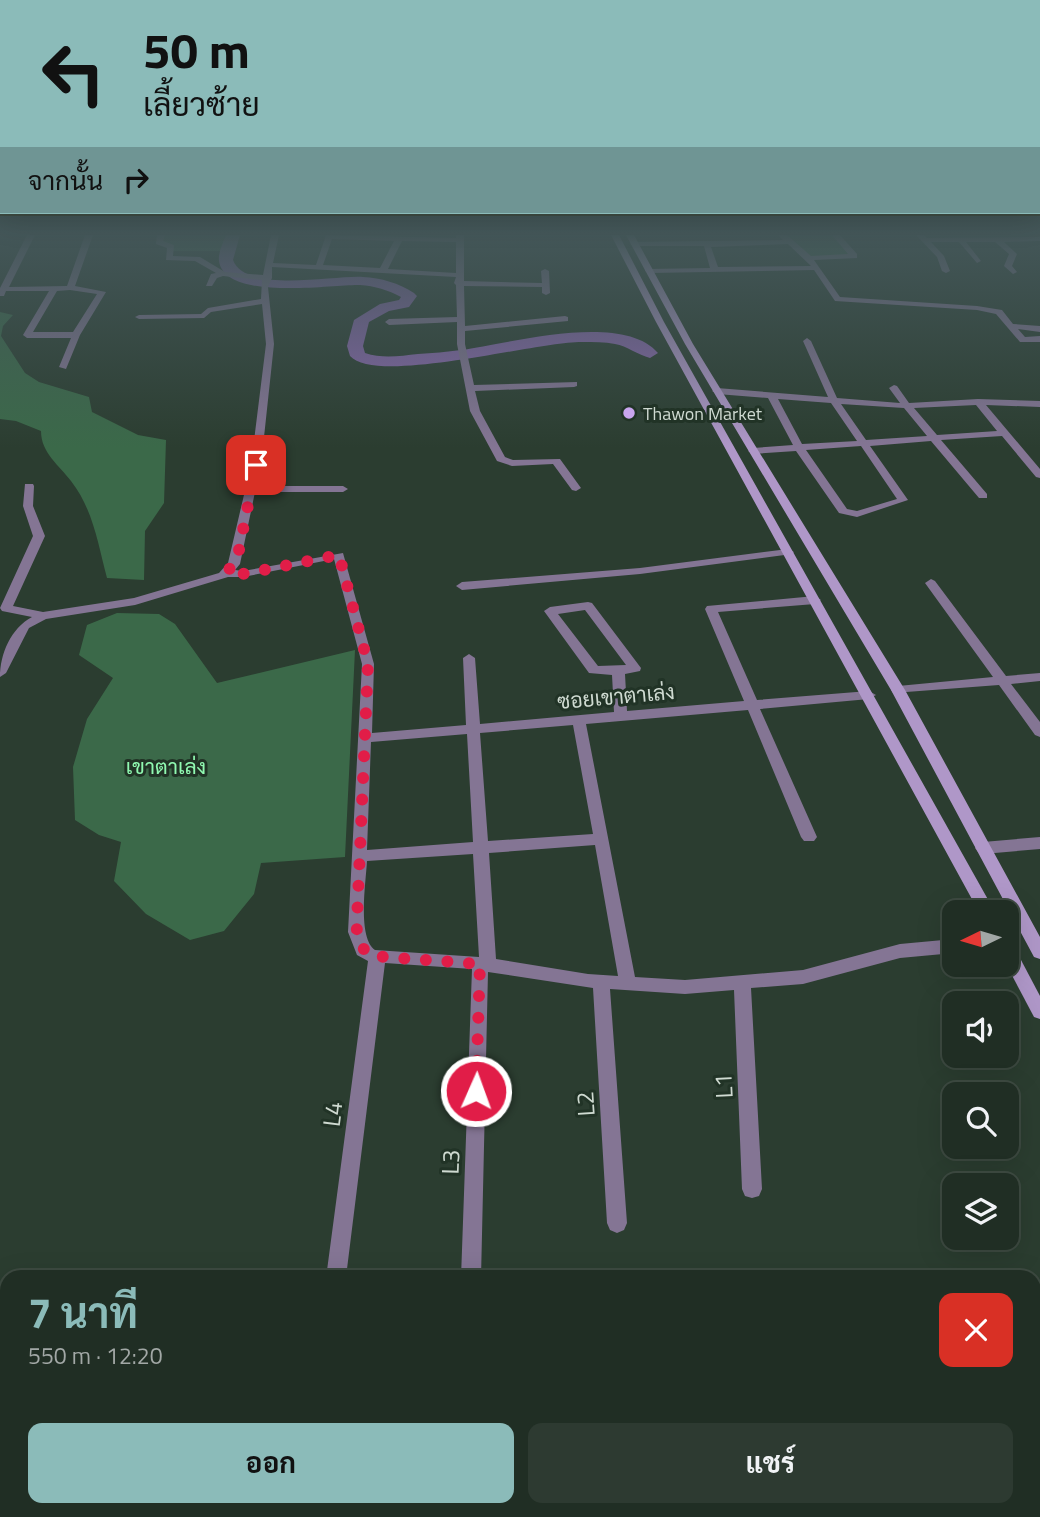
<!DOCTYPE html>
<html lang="th">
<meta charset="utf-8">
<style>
body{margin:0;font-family:"Titillium Web",Sarabun,sans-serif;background:#2d3a31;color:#f1f3f6;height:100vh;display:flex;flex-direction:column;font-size:26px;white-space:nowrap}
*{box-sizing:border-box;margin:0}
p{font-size:23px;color:#a2a8a6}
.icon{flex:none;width:38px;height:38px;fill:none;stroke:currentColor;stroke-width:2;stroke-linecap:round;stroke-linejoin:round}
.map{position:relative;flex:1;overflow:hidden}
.side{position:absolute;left:0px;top:1270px;width:1041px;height:247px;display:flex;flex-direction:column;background:#202e24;border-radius:21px 21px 0 0;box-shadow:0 7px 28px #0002,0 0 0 2px #3d4a41}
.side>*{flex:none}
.banner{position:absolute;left:0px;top:0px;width:1041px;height:214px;box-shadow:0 7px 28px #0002,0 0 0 2px #3d4a41;background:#8bbbb9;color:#111;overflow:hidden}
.needle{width:46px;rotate:265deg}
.buttons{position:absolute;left:942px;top:900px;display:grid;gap:14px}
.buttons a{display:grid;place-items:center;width:77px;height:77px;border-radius:14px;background:#202e24;box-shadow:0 7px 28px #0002,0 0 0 2px #3d4a41;font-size:35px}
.pin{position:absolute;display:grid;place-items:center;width:60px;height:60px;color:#fff;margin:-30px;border-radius:14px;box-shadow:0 4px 10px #0006}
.me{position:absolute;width:77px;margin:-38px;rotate:2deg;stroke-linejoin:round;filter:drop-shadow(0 0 5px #0008)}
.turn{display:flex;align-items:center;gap:24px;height:147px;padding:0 28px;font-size:32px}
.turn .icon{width:91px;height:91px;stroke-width:2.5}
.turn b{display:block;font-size:49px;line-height:60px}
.then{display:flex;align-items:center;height:66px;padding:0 28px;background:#0003;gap:14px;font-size:26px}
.round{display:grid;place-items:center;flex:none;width:74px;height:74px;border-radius:14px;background:#2d3a31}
.overview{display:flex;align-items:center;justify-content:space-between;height:119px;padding:0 28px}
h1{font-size:42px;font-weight:700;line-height:52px;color:#8bbbb9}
.action{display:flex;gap:14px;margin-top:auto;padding:14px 28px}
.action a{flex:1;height:80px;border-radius:14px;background:#8bbbb9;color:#111;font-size:28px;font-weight:700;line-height:80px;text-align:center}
.action a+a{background:#2d3a31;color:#f1f3f6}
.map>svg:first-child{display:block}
.green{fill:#3b6949}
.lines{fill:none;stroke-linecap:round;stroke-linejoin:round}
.river{fill:#8967ac;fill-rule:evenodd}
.minor{fill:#847594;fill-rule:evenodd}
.secondary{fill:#af97c8;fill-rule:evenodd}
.route{stroke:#e11d48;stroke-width:12;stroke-dasharray:0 21.6}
.poi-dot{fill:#c9a5ee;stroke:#213326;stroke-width:2.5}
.labels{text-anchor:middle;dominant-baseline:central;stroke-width:6;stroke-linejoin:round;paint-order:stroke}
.far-poi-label{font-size:18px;fill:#cfdad1;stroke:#213326;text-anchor:start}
.street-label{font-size:21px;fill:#cfdad1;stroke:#213326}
.park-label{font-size:21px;fill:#90f9b1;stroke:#213326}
.near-street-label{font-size:24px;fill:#cfdad1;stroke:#213326}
</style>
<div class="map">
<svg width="1040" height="1517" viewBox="0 0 1040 1517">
<rect width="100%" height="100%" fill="#2b3d30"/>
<!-- green -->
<g class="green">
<path d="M 161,235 L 237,235 L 230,251 L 172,251 L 159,242 Z"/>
<path d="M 782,235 L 836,235 L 854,254 L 809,258 Z"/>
<path d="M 0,312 L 13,315 L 3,326 L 1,336 L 25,373 L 39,382 L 89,397 L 92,412 L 138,435 L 166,440 L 164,503 L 145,531 L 144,580 L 107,578 C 98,544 93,509 71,481 C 59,465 41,453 41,431 L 16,421 L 0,419 Z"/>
<path d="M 117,613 L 159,614 L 175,624 L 217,683 L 355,650 L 345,857 L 261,863 L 254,894 L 224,931 L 190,940 L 146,914 L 114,881 L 121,842 L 99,835 L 75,820 L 73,767 L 87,719 L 113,678 L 79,655 L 87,625 Z"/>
</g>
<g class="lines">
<!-- river -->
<path class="river" d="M 226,235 L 240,235 L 233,260 C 246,294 335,275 363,277 C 381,278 399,283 414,293 L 417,296 L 409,307 L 389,311 L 369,322 L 363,346 L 365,353 C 383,359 400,356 418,354 C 432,353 447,352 461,350 C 508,344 622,311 658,353 L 650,358 C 638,355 627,346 615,344 C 605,342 593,342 583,342 C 538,341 377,386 350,356 L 347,346 L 354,320 L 380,304 L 399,300 L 401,297 C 388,290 375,286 360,285 C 333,284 225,302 219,261 C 218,252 223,243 226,235 Z"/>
<!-- minor -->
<g class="minor">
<path d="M 27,235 L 35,235 L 9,287 L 67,286 L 85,235 L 93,235 L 75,286 L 106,292 L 80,335 L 66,369 L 59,367 L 71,338 L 27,338 L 23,335 L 49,291 L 6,291 L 4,296 L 0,296 L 0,288 ZM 70,290 L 97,294 L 73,332 L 33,332 L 57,291 Z"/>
<path d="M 157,235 L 165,235 L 163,241 L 174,245 L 173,256 L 200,257 L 225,272 L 263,275 L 271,235 L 279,235 L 273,263 L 316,265 L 326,235 L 456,238 L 456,235 L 464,235 L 464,281 L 542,283 L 541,271 L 545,269 L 549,271 L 550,293 L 546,295 L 542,293 L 542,287 L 464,286 L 465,326 L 565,316 L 568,317 L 568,321 L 465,331 L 465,344 L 474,385 L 577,382 L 577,386 L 574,387 L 475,391 L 480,411 L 505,457 L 513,460 L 560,459 L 581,488 L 576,491 L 572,490 L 553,464 L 512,466 L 497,461 L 470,411 L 457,344 L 457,322 L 389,325 L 385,322 L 389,319 L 457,317 L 456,285 L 454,283 L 456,277 L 272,267 L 272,278 L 268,287 L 274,344 L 261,465 L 257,486 L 343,486 L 348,489 L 343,492 L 255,492 L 240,564 L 235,570 L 243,571 L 343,553 L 374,664 L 372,733 L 466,725 L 463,658 L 469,654 L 475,658 L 480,724 L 614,712 L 612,675 L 589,673 L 544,611 L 550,607 L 588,602 L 592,603 L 641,668 L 640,671 L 625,674 L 627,711 L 744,701 L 705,609 L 707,606 L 815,596 L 821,600 L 815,604 L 718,612 L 757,700 L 869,691 L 876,695 L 869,699 L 760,709 L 817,837 L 814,841 L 804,841 L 801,837 L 748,710 L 586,724 L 635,977 L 685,980 L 803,970 L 900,944 L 954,939 L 954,953 L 900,958 L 803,984 L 751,988 L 762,1189 L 759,1196 L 752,1198 L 745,1196 L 742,1189 L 734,990 L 685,994 L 610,989 L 627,1223 L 624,1230 L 617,1233 L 610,1230 L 607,1223 L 593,988 L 488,972 L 481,1278 L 461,1278 L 472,969 L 385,963 L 346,1277 L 326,1278 L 368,961 L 357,955 L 348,932 L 362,664 L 334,559 L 243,577 L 228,577 L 135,605 L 46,619 L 29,628 L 6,673 L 0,677 C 0,654 11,628 32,617 L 2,611 L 0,608 L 33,536 L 23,506 L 25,484 L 33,484 L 34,486 L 33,506 L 45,536 L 13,606 L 43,612 L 134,598 L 219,573 L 228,563 L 251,465 L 266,344 L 262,304 L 211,312 L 204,318 L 139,319 L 135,317 L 139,315 L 201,314 L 208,308 L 261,299 L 262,280 L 223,276 L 217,278 L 212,286 L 206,286 L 211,274 L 216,273 L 195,261 L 166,260 L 167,248 L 156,244 ZM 332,239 L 394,241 L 380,268 L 323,265 ZM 402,241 L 456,242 L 456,273 L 388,269 ZM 585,610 L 626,665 L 598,666 L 558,614 ZM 573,725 L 593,834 L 488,841 L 480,733 ZM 467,734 L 473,842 L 367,850 L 371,742 ZM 595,845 L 618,976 L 588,974 L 496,959 L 489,853 ZM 473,854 L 479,957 L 375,950 C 357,937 366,882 367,861 Z"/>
<path d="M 778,235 L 787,235 L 811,256 L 848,254 L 832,235 L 840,235 L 857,254 L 857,258 L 814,260 L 840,297 L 977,306 L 1002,310 L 1013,324 L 1040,326 L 1040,332 L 1018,329 L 1025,337 L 1040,336 L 1040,342 L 1020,342 L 996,314 L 977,310 L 835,301 L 814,270 L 649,273 L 645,271 L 646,269 L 710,268 L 704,246 L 634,246 L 630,244 L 634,242 L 783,240 ZM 788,244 L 811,266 L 718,267 L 711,247 Z"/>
<path d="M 916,235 L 924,235 L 927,238 L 1040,237 L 1040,241 L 1004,242 L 1017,254 L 1012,266 L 1017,272 L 1013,274 L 1004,266 L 1009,254 L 995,242 L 966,242 L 981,261 L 977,263 L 959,242 L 931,242 L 944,256 L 950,271 L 946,273 L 942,271 L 937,257 Z"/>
<path d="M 807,338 L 811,341 L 837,398 L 900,403 L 889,388 L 894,385 L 897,386 L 909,403 L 978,399 L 1040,401 L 1040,407 L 986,405 L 1040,469 L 1040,478 L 1036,477 L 1002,436 L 941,440 L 987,494 L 987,498 L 979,498 L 931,441 L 870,446 L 908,500 L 857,517 L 839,513 L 796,451 L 753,454 L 748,451 L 753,448 L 793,445 L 768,398 L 717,394 L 712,391 L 717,388 L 828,397 L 803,341 ZM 778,399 L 831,403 L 857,441 L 802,444 ZM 841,404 L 904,408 L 927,436 L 866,440 ZM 976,405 L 997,431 L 937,435 L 914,408 ZM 861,446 L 897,499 L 857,511 L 847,509 L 806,450 Z"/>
<path d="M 788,549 L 794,552 L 792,554 L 640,574 L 462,590 L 456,586 L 462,582 L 640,568 Z"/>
<path d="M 931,579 L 935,581 L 1006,676 L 1040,673 L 1040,681 L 1011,684 L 1040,722 L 1040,737 L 1035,735 L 999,685 L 893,693 L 891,690 L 893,687 L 898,686 L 993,677 L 925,583 Z"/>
<path d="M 1040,837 L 1040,849 L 983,854 L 978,852 L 975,848 L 978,844 L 983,842 Z"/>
<path d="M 0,1497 L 7,1499 L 7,1510 L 38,1510 L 41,1517 L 0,1517 Z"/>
</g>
<!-- secondary -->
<g class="secondary">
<path d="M 611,235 L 619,235 L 664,322 L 995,912 L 979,912 L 656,322 Z"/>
<path d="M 626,235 L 634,235 L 693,344 L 905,690 L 1040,937 L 1040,959 L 1034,957 L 891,690 L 685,344 Z"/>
<path d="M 1006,942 L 1012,943 L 1040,996 L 1040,1019 L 1034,1017 L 1006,964 Z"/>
</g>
</g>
<!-- sky -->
<linearGradient id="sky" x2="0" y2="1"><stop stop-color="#18221a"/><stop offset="0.52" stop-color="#445759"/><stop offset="1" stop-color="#445759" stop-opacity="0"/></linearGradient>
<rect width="1040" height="448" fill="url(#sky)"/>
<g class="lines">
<!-- route -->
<path class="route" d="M 256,465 L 238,555 L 227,573 L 243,574 L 339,555 L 368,664 L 357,920 C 356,936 358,947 372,956 L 480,964 L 476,1091"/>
</g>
<!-- markers -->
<circle class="poi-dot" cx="629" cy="413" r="7"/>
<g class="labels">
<!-- far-poi labels -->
<g class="far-poi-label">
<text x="643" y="413">Thawon Market</text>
</g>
<!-- street labels -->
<g class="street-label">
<text transform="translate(616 696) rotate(-5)">ซอยเขาตาเล่ง</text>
</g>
<!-- park labels -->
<g class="park-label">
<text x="166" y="766">เขาตาเล่ง</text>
</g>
<!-- near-street labels -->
<g class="near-street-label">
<text transform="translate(723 1086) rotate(-93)">L1</text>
<text transform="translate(585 1104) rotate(-94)">L2</text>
<text transform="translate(332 1114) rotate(-83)">L4</text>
<text transform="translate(450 1162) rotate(-88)">L3</text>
</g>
</g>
</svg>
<div class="buttons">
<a><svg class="needle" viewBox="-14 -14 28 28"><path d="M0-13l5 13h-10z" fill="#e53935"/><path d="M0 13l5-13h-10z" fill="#a2a8a6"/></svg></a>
<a><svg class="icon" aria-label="sound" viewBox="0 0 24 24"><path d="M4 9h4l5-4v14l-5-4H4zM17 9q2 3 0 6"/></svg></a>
<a><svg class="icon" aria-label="search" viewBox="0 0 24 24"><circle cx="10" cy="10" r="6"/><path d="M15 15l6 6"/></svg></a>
<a><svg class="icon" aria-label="layers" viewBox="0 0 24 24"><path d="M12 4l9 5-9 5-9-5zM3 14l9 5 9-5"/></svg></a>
</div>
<div class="pin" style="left:256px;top:465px;background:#d93025"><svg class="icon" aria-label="arrive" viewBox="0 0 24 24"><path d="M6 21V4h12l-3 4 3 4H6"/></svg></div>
<svg class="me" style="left:476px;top:1091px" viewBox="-20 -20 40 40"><circle r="17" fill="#e11d48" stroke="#fff" stroke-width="3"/><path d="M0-11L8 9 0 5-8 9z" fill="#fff"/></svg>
<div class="banner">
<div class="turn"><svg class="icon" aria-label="left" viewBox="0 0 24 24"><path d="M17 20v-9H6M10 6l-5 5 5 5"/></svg><div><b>50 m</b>เลี้ยวซ้าย</div></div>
<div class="then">จากนั้น<svg class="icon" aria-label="right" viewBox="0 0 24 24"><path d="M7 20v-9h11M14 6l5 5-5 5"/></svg></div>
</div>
<section class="side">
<div class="overview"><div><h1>7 นาที</h1><p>550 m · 12:20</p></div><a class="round" style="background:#d93025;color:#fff"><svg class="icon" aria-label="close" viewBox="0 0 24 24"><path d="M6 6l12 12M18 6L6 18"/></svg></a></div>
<div class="action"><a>ออก</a><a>แชร์</a></div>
</section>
</div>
